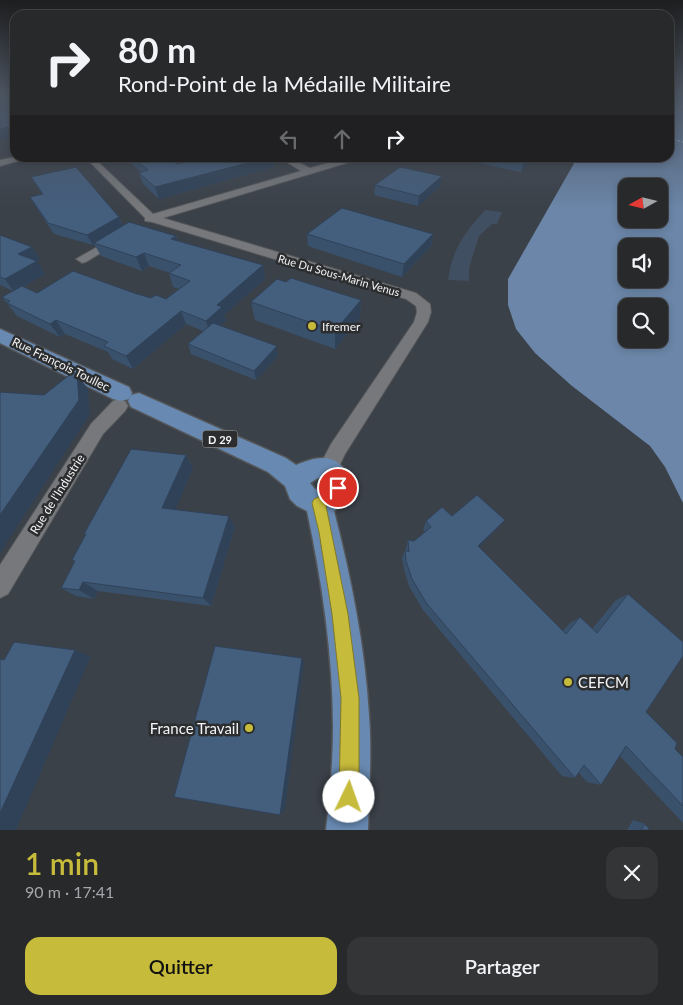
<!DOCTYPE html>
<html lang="fr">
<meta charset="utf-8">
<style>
body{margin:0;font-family:Lato,sans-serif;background:#343537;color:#f1f3f6;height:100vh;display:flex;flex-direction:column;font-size:19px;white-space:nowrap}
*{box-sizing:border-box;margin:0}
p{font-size:16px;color:#a5a6a9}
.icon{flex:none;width:28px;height:28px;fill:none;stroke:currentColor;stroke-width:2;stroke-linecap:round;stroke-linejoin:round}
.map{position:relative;height:830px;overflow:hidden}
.panel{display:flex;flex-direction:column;background:#28292b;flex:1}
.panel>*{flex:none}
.guide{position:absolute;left:10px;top:10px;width:664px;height:152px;border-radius:15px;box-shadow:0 2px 8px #0003,0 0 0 1px #444547;background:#28292b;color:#f1f3f6;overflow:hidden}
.needle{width:32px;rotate:262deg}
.tools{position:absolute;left:618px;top:178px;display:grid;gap:10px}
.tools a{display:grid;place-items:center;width:50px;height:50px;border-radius:10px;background:#28292b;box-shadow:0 2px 8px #0003,0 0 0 1px #444547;font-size:25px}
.pin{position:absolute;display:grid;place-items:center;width:42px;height:42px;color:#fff;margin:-21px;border:2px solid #fff;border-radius:50%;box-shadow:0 1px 5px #0007}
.me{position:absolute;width:55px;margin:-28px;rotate:3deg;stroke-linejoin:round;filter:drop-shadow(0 0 4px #0008)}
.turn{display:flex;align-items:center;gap:18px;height:105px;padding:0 25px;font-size:22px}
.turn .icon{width:65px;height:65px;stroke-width:2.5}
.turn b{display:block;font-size:35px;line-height:42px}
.lanes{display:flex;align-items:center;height:48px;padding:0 25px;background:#0003;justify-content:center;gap:25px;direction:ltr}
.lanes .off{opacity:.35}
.round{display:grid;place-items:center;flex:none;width:52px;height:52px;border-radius:15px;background:#343537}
.summary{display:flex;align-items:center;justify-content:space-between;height:85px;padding:0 25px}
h1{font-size:30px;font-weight:600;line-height:38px;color:#c7bb3b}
.primary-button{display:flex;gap:10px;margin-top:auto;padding:10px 25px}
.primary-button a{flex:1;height:58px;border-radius:15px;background:#c7bb3b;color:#111;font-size:20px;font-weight:600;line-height:58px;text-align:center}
.primary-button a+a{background:#343537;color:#f1f3f6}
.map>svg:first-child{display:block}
.built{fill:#3b4149}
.green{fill:#404f61}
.water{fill:#6b86a8;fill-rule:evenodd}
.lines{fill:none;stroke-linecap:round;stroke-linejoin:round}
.ferry{stroke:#b9d3f4;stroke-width:1;stroke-dasharray:2.5 2;stroke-linecap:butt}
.minor-casing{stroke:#545658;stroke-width:2}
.major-casing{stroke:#545658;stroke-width:3}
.minor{fill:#76787b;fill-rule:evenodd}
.major{fill:#6889b1;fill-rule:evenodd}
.wall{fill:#3a516c}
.shaded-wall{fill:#304258}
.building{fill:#445e7d;stroke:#304258}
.route{fill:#c7bb3b;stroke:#817a26}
.poi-dot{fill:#c7bb3b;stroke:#2b2d2f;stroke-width:2}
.labels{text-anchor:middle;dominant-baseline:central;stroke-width:5;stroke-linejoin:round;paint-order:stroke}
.far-street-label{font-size:11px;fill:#f4f5f6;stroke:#2b2d2f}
.shield{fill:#2b2d2f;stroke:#b8b9ba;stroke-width:1}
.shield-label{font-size:11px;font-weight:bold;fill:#f4f5f6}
.poi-label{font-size:12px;fill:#f4f5f6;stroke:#2b2d2f;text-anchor:start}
.street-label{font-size:12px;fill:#f4f5f6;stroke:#2b2d2f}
.near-poi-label{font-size:15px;fill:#f4f5f6;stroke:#2b2d2f;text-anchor:start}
</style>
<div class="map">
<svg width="683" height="830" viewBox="0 0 683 830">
<rect width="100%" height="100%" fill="#353739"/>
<!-- built -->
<path class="built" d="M 0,91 L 15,91 L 15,158 L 577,158 L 508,279 L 572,386 L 650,446 L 665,467 L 683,503 L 683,830 L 0,830 Z"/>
<!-- green -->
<path class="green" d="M 485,210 L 502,212 L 497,224 L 492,224 L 479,236 L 469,268 L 469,281 L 448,280 C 453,247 464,234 485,210 Z"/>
<!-- water -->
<path class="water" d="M 669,91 L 683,91 L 683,503 L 665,467 L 650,446 L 572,386 L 535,353 L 516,329 L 508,305 L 508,279 L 577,158 L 669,158 ZM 626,186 L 659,186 L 659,219 L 626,219 ZM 626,246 L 659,246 L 659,279 L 626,279 ZM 626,306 L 659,306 L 659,339 L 626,339 Z"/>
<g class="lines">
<!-- ferry -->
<path class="ferry" d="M 669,138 L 683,142"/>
<defs>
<g id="minor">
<path d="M 15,157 L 29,158 L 0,166 L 0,160 Z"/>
<path d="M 86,158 L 94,158 L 153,214 L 301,171 L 280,158 L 289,158 L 310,168 L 347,158 L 358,158 L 357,160 L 163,218 L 416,293 L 430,304 L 431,312 L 428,322 L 345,454 L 335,475 L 328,477 L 321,475 L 318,469 L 331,444 L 414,322 L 417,312 L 416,306 L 406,299 L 152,222 L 145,221 L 145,218 Z"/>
<path d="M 118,235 L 124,238 L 122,240 L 86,262 L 82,263 L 76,259 Z"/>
<path d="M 119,399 L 125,401 L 128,406 L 125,411 L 103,434 L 8,594 L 0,598 L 0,565 L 91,424 L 113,401 Z"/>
</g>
<g id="major">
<path d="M 0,329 L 129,387 L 132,393 L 129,399 L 121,401 L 113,399 L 0,343 Z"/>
<path d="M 139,393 L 286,458 L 296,465 C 321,454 340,453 351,482 L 343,504 L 334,511 C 351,577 365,646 369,715 C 372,753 369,792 368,830 L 326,830 C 330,796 333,761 333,727 C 333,655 322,582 307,511 L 297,506 L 290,499 L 285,486 L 268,472 L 131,407 L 128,401 L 131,395 ZM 318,478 L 322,478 L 325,482 L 321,490 L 315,489 L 310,483 Z"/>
</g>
</defs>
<!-- minor casing -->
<use href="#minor" class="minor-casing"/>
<!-- major casing -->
<use href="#major" class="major-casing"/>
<!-- minor -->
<use href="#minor" class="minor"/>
<!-- major -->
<use href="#major" class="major"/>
</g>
<!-- wall -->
<g class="wall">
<path d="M 115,158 L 169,158 L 177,164 L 203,158 L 273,158 L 274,167 L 159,199 L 143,184 L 139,173 L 141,172 L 127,160 L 119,162 Z"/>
<path d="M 454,158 L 533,158 L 521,172 Z"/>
<path d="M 31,177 L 119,217 L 123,226 L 176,236 L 178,241 L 263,265 L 265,279 L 224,315 L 226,321 L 220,325 L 278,356 L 256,380 L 191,354 L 188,344 L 203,331 L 186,324 L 133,369 L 112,359 L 108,352 L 65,334 L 60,337 L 17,316 L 2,297 L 13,291 L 0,285 L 0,235 L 32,247 L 40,260 L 37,261 L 45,274 L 23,287 L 37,293 L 134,293 L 151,298 L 166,299 L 179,289 L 173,287 L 169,273 L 170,273 L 149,266 L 142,271 L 101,256 L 94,244 L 93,245 L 54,234 L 36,207 L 30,197 L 42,194 Z"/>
<path d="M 375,185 L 440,186 L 418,206 L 374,195 Z"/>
<path d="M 307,234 L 433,234 L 431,246 L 402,277 L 308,246 Z"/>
<path d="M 286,282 L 361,300 L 360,317 L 335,349 L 255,320 L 251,302 Z"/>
<path d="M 186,455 L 193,468 L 175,510 L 235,527 L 211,606 L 98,591 L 94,599 L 76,596 L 61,588 L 75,562 L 72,560 L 85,535 L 84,534 Z"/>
<path d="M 452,516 L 505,520 L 498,528 L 479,547 L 563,631 L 570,623 L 580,617 L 592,629 L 616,600 L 628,594 L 646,712 L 675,749 L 683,757 L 683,823 L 620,756 L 601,785 L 587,782 L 578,772 L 575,778 L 562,776 L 423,610 L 409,586 L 404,569 L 402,558 L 405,550 L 406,551 L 406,548 L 408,540 L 414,541 L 425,532 L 423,530 L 426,521 Z"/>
<path d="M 633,820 L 645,824 L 650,830 L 627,830 Z"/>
</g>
<!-- shaded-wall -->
<g class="shaded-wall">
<path d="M 14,126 L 15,129 L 15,137 L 0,140 L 0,129 Z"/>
<path d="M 118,158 L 126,158 L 127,160 L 119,162 Z"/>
<path d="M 267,158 L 273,158 L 274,167 L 159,199 L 155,187 Z"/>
<path d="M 528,158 L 533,158 L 521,172 L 524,162 Z"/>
<path d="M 442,176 L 440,186 L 418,206 L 419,196 Z"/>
<path d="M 119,217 L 123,227 L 93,245 L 87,235 Z"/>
<path d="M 433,234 L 431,246 L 402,277 L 404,264 Z"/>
<path d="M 176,236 L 180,249 L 171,239 Z"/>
<path d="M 32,247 L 40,260 L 37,261 L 45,274 L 14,292 L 5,279 L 18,254 Z"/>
<path d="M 144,253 L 149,266 L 142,271 L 136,257 Z"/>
<path d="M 263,265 L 265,279 L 224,315 L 226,321 L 210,334 L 206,321 L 217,305 Z"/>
<path d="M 361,300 L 360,317 L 335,349 L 335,331 Z"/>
<path d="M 181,311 L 186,324 L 133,369 L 126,356 Z"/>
<path d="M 56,320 L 65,334 L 60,337 L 50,324 Z"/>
<path d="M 277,346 L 278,356 L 256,380 L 254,371 Z"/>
<path d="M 77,374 L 88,389 L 90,414 L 0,553 L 0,515 Z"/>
<path d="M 186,455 L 193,468 L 171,520 L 162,508 Z"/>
<path d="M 229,516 L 235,527 L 211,606 L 203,598 Z"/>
<path d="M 505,520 L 498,528 L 473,554 L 478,546 Z"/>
<path d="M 83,582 L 98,591 L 94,599 L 79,590 Z"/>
<path d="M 75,650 L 91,656 L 16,830 L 0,830 L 0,813 Z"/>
<path d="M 302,658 L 304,663 L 285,809 L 280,815 Z"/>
</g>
<!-- building -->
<g class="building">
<path d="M 0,91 L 15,91 L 15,128 L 14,126 L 0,129 Z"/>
<path d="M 133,158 L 169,158 L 177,164 L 203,158 L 267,158 L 155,187 L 139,173 L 148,170 Z"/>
<path d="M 503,158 L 528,158 L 524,162 Z"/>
<path d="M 76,167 L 119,217 L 87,235 L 48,223 L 30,197 L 43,194 L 31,177 Z"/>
<path d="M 400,167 L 442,176 L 419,196 L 375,185 Z"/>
<path d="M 342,208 L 433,234 L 404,264 L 307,234 Z"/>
<path d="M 129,222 L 176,236 L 171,239 L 263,265 L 217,305 L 222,307 L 206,321 L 181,311 L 126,356 L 104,346 L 108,342 L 56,320 L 50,324 L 7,303 L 10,301 L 2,297 L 22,286 L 37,293 L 73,271 L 134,293 L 151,298 L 156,295 L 166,299 L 190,281 L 169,273 L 181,265 L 144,253 L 136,257 L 94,243 Z"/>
<path d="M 0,235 L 32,247 L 18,254 L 37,261 L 5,279 L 0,277 Z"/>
<path d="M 291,278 L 361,300 L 335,331 L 251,302 L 277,279 L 286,282 Z"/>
<path d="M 213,323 L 277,346 L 254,371 L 188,344 Z"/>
<path d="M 73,372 L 77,374 L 79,400 L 0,515 L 0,392 L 44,395 Z"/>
<path d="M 131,449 L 186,455 L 162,508 L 229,516 L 203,598 L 83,582 L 79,590 L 61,588 L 75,561 L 72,560 L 86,534 L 84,534 Z"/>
<path d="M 477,495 L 505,520 L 478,546 L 566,634 L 580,617 L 597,633 L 628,594 L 683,642 L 683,656 L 646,712 L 677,743 L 675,749 L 683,757 L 683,806 L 626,746 L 601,785 L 584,765 L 575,778 L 427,604 L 412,579 L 406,561 L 405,550 L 409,552 L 408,540 L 414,541 L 431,527 L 426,521 L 442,507 L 452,516 Z"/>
<path d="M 14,642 L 75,650 L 0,813 L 0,659 L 4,660 Z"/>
<path d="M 215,646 L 302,658 L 280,815 L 174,797 Z"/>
<path d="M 645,824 L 650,830 L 641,830 Z"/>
</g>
<!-- sky -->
<linearGradient id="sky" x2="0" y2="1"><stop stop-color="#1d1e1f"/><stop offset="0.44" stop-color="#4b535f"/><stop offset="1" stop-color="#4b535f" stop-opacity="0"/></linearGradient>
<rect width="683" height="208" fill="url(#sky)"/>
<!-- route -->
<path class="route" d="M 338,482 L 342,484 L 344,488 C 340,498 336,502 326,506 L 348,614 L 359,698 L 359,797 L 356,804 L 349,807 L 342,804 L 339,797 L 341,698 L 332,614 L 319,532 L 312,503 L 314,499 L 326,494 L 333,484 Z"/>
<!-- markers -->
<g class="poi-dot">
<circle cx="312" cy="326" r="5"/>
<circle cx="568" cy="682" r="5"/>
<circle cx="249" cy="728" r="5"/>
</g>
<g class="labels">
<!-- far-street labels -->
<g class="far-street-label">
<text transform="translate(339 275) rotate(16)">Rue Du Sous-Marin Venus</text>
</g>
<!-- shield labels -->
<rect class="shield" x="202.5" y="430.5" width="35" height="17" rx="4"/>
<g class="shield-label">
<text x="220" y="439">D 29</text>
</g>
<!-- poi labels -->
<g class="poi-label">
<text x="322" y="326">Ifremer</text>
</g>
<!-- street labels -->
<g class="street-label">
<text transform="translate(61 364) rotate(26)">Rue François Toullec</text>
<text transform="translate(57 494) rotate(-58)">Rue de l'Industrie</text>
</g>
<!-- near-poi labels -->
<g class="near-poi-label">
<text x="578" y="682">CEFCM</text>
<text x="239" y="728" text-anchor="end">France Travail</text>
</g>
</g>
</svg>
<div class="tools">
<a><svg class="needle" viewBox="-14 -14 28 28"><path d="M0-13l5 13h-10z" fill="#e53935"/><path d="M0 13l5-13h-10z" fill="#a5a6a9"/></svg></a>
<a><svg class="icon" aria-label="sound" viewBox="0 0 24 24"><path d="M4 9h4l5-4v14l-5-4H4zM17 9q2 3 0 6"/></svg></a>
<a><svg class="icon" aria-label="search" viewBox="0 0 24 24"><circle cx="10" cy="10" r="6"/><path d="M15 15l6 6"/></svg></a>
</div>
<div class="pin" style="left:338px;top:488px;background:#d93025"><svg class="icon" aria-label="arrive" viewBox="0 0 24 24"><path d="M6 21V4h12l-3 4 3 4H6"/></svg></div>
<svg class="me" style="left:349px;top:797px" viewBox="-20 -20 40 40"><circle r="19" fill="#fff"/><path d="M0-13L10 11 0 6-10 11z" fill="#c7bb3b"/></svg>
<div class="guide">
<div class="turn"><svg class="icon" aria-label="right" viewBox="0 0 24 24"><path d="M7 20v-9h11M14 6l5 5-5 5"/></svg><div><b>80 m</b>Rond-Point de la Médaille Militaire</div></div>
<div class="lanes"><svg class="icon off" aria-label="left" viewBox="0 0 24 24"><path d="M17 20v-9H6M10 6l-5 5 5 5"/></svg><svg class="icon off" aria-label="ahead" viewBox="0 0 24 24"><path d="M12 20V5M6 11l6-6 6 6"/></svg><svg class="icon" aria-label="right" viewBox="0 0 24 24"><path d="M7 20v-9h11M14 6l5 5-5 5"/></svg></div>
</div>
</div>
<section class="panel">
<div class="summary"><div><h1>1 min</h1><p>90 m · 17:41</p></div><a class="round"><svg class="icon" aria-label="close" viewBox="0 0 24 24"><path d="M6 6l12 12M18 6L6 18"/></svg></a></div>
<div class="primary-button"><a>Quitter</a><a>Partager</a></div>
</section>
